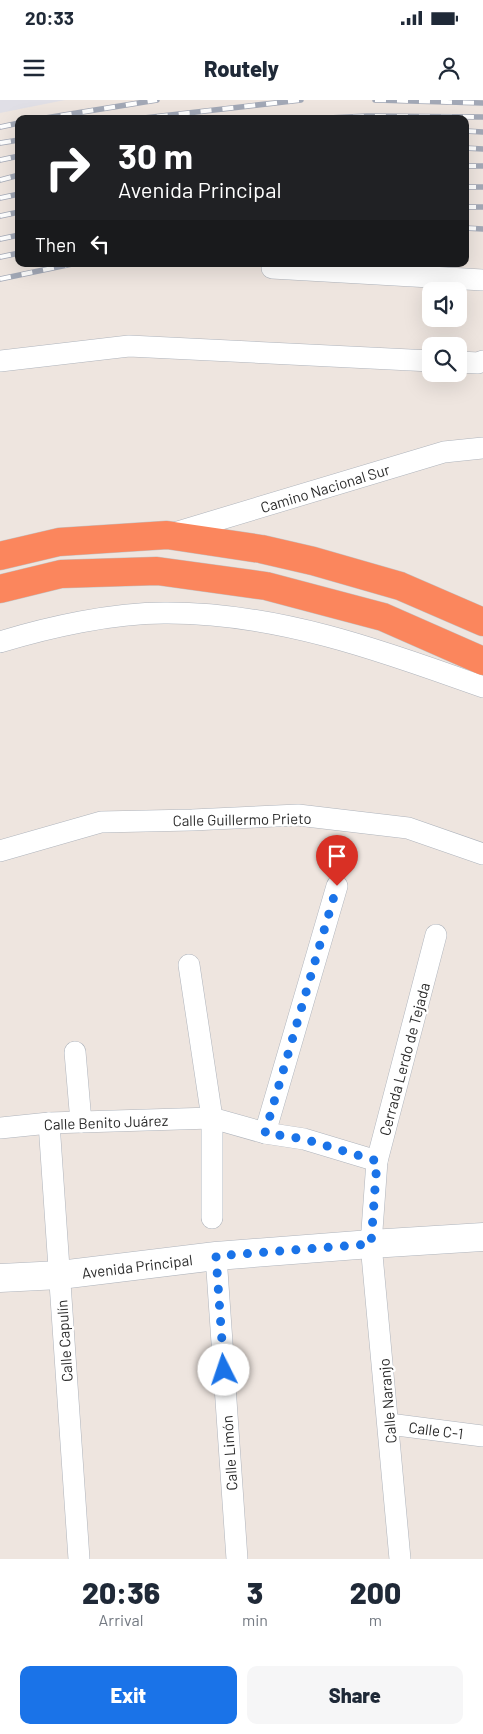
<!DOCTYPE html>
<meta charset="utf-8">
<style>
body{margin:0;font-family:Barlow,sans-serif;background:#f6f6f7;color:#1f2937;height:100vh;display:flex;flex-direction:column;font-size:19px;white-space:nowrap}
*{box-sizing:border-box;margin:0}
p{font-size:16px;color:#747a83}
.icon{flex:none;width:28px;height:28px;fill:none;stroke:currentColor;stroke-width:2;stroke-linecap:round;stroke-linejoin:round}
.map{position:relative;height:1459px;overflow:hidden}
.side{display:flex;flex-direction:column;background:#fff;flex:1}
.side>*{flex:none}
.hud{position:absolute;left:15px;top:15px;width:454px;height:152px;border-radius:10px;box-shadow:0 5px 20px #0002;background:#202124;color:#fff;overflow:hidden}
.fabs{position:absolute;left:422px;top:182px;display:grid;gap:10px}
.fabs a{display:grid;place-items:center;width:45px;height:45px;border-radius:10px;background:#fff;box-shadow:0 5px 20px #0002;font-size:25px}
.pin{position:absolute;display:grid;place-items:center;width:42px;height:42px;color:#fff;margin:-51px -21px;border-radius:50% 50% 50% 0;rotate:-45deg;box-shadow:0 0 5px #0007}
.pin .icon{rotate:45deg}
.me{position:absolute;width:55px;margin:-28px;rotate:356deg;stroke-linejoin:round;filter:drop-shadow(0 0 4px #0008)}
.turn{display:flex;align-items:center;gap:18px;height:105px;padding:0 20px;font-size:22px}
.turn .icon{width:65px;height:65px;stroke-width:2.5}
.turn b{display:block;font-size:35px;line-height:42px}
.then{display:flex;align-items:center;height:48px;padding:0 20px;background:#0003;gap:10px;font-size:19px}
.eta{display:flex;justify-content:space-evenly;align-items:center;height:85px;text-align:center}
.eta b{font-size:30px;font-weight:800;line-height:35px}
.primary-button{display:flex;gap:10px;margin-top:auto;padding:10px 20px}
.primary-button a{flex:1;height:58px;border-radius:10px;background:#1a73e8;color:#fff;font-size:20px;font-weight:800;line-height:58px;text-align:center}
.primary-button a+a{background:#f6f6f7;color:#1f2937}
.status{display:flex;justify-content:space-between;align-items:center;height:35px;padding:0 25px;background:#fff;direction:ltr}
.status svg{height:14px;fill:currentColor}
header{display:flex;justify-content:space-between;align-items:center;height:65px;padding:0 20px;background:#fff;font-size:22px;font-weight:800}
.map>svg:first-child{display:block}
.industrial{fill:#e0dfe6}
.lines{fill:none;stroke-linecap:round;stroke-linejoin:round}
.street-casing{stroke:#afb4bc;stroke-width:22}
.secondary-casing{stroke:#afb4bc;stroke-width:29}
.highway-casing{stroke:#c4c4c4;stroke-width:29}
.street{stroke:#fff;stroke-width:21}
.secondary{stroke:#fff;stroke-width:28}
.highway{stroke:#fb865d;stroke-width:28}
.rail-casing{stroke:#a2a8b6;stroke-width:5.5}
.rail{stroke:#fff;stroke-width:4;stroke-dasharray:11;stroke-linecap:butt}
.route{stroke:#1a73e8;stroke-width:9;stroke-dasharray:0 16.2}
.labels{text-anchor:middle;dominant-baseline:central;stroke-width:4.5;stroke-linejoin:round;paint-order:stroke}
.street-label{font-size:15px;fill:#2c2c2c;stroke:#fff}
</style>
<div class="status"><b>20:33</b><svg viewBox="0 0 49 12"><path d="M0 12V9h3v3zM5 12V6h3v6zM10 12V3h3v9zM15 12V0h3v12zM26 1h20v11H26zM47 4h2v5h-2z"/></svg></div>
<header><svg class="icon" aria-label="menu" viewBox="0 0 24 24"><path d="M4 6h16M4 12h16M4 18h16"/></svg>Routely<svg class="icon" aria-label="person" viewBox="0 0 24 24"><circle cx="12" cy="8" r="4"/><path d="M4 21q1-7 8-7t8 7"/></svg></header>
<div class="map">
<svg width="483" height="1459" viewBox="0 0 483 1459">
<rect width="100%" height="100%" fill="#eee5df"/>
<!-- industrial -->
<path class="industrial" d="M 0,0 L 65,0 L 0,13 Z"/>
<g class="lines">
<defs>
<g id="street">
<path d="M 272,168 L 483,180"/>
<path d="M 0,261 L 129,246 L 431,261"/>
<path d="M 459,262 L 478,263 L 483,261"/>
<path d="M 171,434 L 444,352 L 483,348"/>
<path d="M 0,542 C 49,527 112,513 164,513 C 274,512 381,550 483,587"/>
<path d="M 0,751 L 101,722 L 192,720 L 298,715 L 408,728 L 483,754"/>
<path d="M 189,865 L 212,1018 L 212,1118"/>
<path d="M 75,952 L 81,1022"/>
<path d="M 49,1023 L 79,1459"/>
<path d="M 0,1028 L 49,1023 L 212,1018 L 265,1033 L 304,1039 L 377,1061"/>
<path d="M 265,1033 L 337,786"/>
<path d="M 216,1156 L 237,1459"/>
<path d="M 389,1324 L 483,1336"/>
<path d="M 400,1459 L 371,1144 L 377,1061 L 436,835"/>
</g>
<path id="secondary" d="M 0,1178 L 60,1175 L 216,1156 L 371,1144 L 483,1137"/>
<g id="highway">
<path d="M 0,456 L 59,442 L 167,435 L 261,449 L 313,461 L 400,486 L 483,522"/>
<path d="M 0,489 L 61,474 L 157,471 L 266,486 L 383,517 L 483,561"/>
</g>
</defs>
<!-- street casing -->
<use href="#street" class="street-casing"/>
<!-- secondary casing -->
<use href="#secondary" class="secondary-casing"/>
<!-- highway casing -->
<use href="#highway" class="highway-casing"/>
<!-- street -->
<use href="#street" class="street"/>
<!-- secondary -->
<use href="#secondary" class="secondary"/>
<!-- highway -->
<use href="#highway" class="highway"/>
<defs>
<g id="rail">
<path d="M 375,0 L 483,3"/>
<path d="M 39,19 L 157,0"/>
<path d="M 135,19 L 301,0"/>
<path d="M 309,19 L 367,16 L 483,17"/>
<path d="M 0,27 L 19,23"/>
<path d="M 465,31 L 483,32"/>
<path d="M 0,43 L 19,40"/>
<path d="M 465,48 L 483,49"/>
<path d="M 0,60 L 19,56"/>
<path d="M 465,66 L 483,66"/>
<path d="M 0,80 L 19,75"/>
<path d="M 465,87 L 483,87"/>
<path d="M 0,98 L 19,94"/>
<path d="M 465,107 L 483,107"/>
<path d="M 0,116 L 19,112"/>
<path d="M 465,128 L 483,129"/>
<path d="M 0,139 L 19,135"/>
<path d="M 0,157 L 19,153"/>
<path d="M 0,179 L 72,164"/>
</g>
</defs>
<!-- rail casing -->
<use href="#rail" class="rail-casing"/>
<!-- rail -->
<use href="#rail" class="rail"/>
</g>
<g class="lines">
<!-- route -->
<path class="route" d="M 224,1270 L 216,1156 L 371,1144 L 377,1061 L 304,1039 L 265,1033 L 337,786"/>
</g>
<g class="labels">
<!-- street labels -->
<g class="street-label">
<text transform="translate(325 388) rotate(-17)">Camino Nacional Sur</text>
<text transform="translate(242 719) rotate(-1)">Calle Guillermo Prieto</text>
<text transform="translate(404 959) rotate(-75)">Cerrada Lerdo de Tejada</text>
<text transform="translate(106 1022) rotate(-2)">Calle Benito Juárez</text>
<text transform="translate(137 1166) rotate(-7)">Avenida Principal</text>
<text transform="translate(64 1241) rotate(-94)">Calle Capulín</text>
<text transform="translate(387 1301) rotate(-95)">Calle Naranjo</text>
<text transform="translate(436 1330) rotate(7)">Calle C-1</text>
<text transform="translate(229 1353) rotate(-94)">Calle Limón</text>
</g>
</g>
</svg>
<div class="fabs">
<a><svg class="icon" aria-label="sound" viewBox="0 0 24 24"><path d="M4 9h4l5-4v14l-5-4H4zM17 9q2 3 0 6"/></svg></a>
<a><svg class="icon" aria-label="search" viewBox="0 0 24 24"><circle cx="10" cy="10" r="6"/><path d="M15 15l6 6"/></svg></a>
</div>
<div class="pin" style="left:337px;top:786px;background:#d93025"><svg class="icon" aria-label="arrive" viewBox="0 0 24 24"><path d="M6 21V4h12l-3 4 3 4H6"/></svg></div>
<svg class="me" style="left:224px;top:1270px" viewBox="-20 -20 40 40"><circle r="19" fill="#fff"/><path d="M0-13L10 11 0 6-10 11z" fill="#1a73e8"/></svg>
<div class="hud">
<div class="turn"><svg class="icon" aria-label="right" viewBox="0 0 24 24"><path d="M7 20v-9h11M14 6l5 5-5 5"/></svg><div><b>30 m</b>Avenida Principal</div></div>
<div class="then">Then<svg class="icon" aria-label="left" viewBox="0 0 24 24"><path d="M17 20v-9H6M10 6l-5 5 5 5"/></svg></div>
</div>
</div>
<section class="side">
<div class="eta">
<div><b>20:36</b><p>Arrival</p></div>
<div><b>3</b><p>min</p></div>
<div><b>200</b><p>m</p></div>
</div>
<div class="primary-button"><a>Exit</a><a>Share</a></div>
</section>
